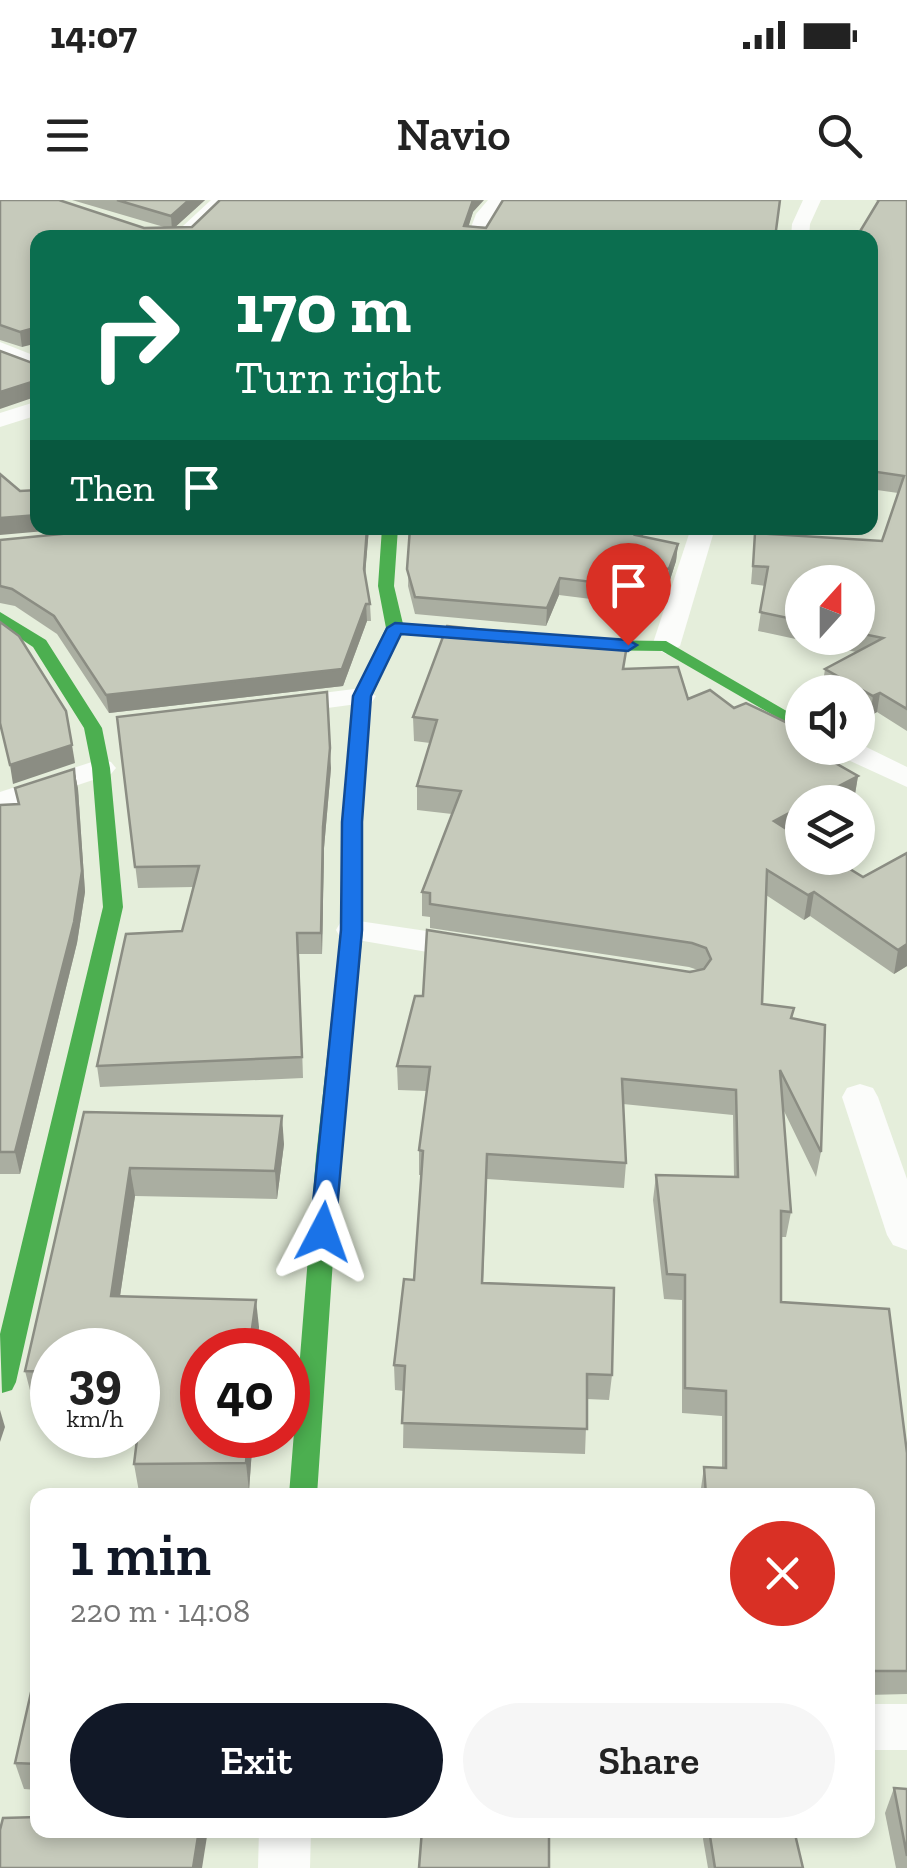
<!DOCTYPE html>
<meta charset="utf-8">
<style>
body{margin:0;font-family:"Zilla Slab",serif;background:#f6f6f6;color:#222;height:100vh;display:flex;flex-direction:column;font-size:38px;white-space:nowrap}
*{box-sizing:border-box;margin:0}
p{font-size:32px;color:#767676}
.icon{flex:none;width:55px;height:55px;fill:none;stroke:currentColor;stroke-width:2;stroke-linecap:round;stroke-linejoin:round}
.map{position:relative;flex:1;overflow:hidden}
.sheet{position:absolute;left:30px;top:1288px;width:845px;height:350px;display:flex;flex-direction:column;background:#fff;border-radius:20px;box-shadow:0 5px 15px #0003}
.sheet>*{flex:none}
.top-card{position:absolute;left:30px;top:30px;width:848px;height:305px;border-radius:20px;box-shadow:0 5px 15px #0003;background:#0b6e4f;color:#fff;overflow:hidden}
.needle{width:65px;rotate:21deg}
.controls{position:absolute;left:785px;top:365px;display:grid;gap:20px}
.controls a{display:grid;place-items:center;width:90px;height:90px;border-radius:50%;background:#fff;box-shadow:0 5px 15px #0003;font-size:50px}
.speed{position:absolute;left:30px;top:1128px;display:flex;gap:20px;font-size:50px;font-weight:700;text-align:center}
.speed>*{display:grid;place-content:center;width:130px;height:130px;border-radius:50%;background:#fff;box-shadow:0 5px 15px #0003;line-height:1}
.speed small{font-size:25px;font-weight:400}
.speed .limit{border:15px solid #d22;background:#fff;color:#111}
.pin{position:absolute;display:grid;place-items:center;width:85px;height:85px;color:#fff;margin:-102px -42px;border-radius:50% 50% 50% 0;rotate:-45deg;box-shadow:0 0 10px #0007}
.pin .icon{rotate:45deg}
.me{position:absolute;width:110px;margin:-55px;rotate:4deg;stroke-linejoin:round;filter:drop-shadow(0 0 8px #0008)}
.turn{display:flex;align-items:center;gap:35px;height:210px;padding:0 40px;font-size:45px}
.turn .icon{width:130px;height:130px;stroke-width:2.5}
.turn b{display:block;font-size:70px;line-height:85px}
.then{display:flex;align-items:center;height:95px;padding:0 40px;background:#0003;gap:20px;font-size:38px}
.round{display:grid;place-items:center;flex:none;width:105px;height:105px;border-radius:52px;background:#f6f6f6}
.summary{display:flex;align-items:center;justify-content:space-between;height:170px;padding:0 40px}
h1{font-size:60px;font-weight:600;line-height:75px;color:#111827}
.cta{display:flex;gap:20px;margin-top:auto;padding:20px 40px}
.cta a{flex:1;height:115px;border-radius:60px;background:#111827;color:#fff;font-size:40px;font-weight:600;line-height:115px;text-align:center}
.cta a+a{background:#f6f6f6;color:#222}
.status{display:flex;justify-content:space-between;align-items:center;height:70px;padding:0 50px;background:#fff;direction:ltr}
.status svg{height:28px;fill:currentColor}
header{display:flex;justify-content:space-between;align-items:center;height:130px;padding:0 40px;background:#fff;font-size:45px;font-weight:600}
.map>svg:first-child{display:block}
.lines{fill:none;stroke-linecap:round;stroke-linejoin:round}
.street{fill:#fbfcfa;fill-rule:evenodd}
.fast{fill:#4caf50;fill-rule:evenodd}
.wall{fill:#aaaea1;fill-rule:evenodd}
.shaded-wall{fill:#8b8d83}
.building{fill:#c6cabb;stroke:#8b8d83;stroke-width:2.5}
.route{fill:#1a73e8;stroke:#114b97;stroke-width:2.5}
</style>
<div class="status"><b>14:07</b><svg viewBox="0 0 49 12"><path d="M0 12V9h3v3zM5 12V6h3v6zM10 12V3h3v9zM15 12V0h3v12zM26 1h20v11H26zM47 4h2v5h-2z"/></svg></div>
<header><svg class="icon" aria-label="menu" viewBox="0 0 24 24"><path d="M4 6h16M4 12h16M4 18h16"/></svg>Navio<svg class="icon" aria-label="search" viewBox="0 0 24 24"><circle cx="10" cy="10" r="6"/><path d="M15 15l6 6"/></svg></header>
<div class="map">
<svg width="907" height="1668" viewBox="0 0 907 1668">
<rect width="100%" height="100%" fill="#e5eedb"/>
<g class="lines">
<!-- street -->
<g class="street">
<path d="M 211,0 L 231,0 L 191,38 L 170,38 Z"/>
<path d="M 488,0 L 507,0 L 494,16 L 486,38 L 467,38 L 476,14 Z"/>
<path d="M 803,0 L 821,0 L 810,24 L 809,38 L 791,38 L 792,24 Z"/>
<path d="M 0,142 L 38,157 L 38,171 L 0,156 Z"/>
<path d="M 38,201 L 38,215 L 0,227 L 0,213 Z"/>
<path d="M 691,328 L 715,328 L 680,446 L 666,454 L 652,446 Z"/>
<path d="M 362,488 L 376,496 L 372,502 L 283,514 L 273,512 L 269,506 L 273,500 L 283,498 Z"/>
<path d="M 858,543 L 907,567 L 907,587 L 835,554 L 830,548 L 858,548 Z"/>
<path d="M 101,559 L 111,562 L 116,568 L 111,574 L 0,611 L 0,592 Z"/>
<path d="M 352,720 L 474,738 L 486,742 L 491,749 L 486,756 L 474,760 L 340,737 L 336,730 L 340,723 Z"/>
<path d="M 860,884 L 873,888 L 878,897 L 907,979 L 907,1050 L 893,1045 L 887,1035 L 842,897 L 847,888 Z"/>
<rect x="868" y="1504" width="39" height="46"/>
<path d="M 259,1630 L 311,1630 L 310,1668 L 258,1668 Z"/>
</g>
<!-- fast -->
<g class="fast">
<path d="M 382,328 L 398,328 L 394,386 L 403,424 L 589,440 L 666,441 L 802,520 L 802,532 L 662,451 L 589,450 L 401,434 L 371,496 L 362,622 L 363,730 L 340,957 L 317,1295 L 289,1295 L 316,957 L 341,730 L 342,622 L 353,496 L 386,428 L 378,386 Z"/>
<path d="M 0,412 L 46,440 L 102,528 L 110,568 L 123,707 L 16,1182 L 12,1190 L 2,1193 L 0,1134 L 103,707 L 92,568 L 84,528 L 33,447 L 0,425 Z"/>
</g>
</g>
<!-- wall -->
<g class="wall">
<path d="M 0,0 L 144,28 L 164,27 L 72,0 L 205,0 L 175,27 L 473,12 L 468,26 L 775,38 L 38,38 L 22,147 L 0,140 Z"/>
<path d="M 875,0 L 907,0 L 907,531 L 877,512 L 870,516 L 858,509 L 858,492 L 829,492 L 822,489 L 825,469 L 856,452 L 758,431 L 765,386 L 751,384 L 755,333 L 882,341 L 898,293 L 870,289 L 870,38 L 878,1 ZM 802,382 L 858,382 L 858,438 L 802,438 Z"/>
<path d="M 369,328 L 365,376 L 370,404 L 371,421 L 367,421 L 343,486 L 109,513 L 57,434 L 15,406 L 0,403 L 0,340 Z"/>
<path d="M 410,328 L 647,328 L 642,337 L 678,344 L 676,361 L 668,386 L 615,380 L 607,401 L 559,395 L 546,426 L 415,414 L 408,386 Z"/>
<path d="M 688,499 L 734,508 L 802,548 L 820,548 L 819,554 L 858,576 L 854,600 L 849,602 L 802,602 L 793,633 L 863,677 L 907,653 L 907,766 L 894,774 L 810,716 L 804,720 L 766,695 L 762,804 L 794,808 L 792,819 L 821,952 L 816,977 L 783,909 L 791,1012 L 786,1037 L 781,1037 L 781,1102 L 907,1253 L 907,1494 L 868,1495 L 868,1295 L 700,1295 L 704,1267 L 722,1267 L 722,1216 L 682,1213 L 682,1100 L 664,1099 L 653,1000 L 656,975 L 734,977 L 733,915 L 623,904 L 626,963 L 624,988 L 487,979 L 483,1083 L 612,1175 L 609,1200 L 587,1199 L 585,1254 L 403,1248 L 404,1191 L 395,1190 L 394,1165 L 414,1080 L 421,975 L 419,975 L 419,950 L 427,891 L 398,890 L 397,866 L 423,796 L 698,770 L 689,767 L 430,728 L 430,717 L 422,716 L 422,692 L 452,614 L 417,610 L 417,586 L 430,543 L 414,541 L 413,517 Z"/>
<path d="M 117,517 L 331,568 L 324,648 L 322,754 L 299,754 L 303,878 L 100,887 L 97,866 L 182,731 L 193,687 L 138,688 Z"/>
<path d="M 74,569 L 78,589 L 85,692 L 77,743 L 20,974 L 0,974 L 0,605 L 18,604 Z"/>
<path d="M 84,912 L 284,944 L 277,999 L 135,996 L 120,1096 L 259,1127 L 256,1150 L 202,1150 L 253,1235 L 249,1291 L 139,1292 L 134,1264 L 142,1202 L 138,1202 L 138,1150 L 52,1150 L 52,1199 L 32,1198 L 25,1171 Z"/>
<path d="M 37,1466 L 38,1590 L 24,1589 L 15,1563 Z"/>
<path d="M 894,1588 L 907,1589 L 907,1668 L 896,1668 L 885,1613 Z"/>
<path d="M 705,1630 L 794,1630 L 803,1668 L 708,1668 L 703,1639 Z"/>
</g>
<!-- shaded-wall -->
<g class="shaded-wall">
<path d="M 189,0 L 205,0 L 172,30 L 171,16 Z"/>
<path d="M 473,0 L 484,0 L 473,12 L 465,38 L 464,26 Z"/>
<path d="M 38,127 L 38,143 L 22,147 L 20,132 Z"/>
<path d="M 38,180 L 38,196 L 0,209 L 0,192 Z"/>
<path d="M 38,315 L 38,328 L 79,328 L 0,335 L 0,318 Z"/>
<path d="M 367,328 L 369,328 L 364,386 L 364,369 Z"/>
<path d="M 639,328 L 647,328 L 634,352 L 635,335 Z"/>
<path d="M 678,344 L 676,361 L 668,386 L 669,369 Z"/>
<path d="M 616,363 L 615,380 L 607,401 L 608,384 Z"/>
<path d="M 560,378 L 559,395 L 546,426 L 547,408 Z"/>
<path d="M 366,404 L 367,421 L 343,486 L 109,513 L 106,495 Z"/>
<path d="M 880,493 L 877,512 L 870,516 L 873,496 Z"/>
<path d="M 72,545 L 75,563 L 13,584 L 10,565 Z"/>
<path d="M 330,548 L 331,568 L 324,648 L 322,754 L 321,733 L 323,627 Z"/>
<path d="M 74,569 L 78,589 L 85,692 L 77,743 L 20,974 L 15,952 Z"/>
<path d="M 858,576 L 854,600 L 849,602 L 808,602 Z"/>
<path d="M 802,606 L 802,628 L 770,645 L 774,621 Z"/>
<path d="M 814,692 L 810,716 L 804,720 L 808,695 Z"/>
<path d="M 907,744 L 907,766 L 894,774 L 898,750 Z"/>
<path d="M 282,916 L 284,944 L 277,999 L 275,971 Z"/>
<path d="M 130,968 L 135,996 L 116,1123 L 111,1096 Z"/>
<path d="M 256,1100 L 259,1127 L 256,1150 L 249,1150 Z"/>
<path d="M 0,1210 L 5,1227 L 0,1242 Z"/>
<path d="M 248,1235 L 253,1235 L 249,1291 L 246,1263 Z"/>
<path d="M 199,1630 L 208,1630 L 202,1668 L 193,1668 Z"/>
</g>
<!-- building -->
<g class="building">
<path d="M 0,0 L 59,0 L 144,28 L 192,27 L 220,0 L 473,0 L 464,26 L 486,28 L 503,0 L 780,0 L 775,38 L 38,38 L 38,127 L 20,132 L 0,125 Z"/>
<path d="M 117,0 L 189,0 L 171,16 Z"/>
<path d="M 879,0 L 907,0 L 907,509 L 880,493 L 873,496 L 825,469 L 883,438 L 858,433 L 858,382 L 802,382 L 802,421 L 760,412 L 768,367 L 753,366 L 755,333 L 882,341 L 904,276 L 870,271 L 870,38 L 856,38 Z"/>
<path d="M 0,151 L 38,165 L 38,180 L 0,192 Z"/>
<path d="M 0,274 L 20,291 L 38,290 L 38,315 L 0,318 Z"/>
<path d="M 122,328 L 367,328 L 364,369 L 370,404 L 366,404 L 342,469 L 106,495 L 54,416 L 12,389 L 0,386 L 0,340 Z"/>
<path d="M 410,328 L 639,328 L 635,335 L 678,344 L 669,369 L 616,363 L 608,384 L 560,378 L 547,408 L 415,397 L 407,369 Z"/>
<path d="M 0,422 L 19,436 L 66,511 L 72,545 L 10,565 L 0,523 Z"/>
<path d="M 447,426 L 627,445 L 623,469 L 678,467 L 688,499 L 710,490 L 734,508 L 746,503 L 802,530 L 802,548 L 809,548 L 858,576 L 808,602 L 802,602 L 802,606 L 774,621 L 802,639 L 802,658 L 832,658 L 863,677 L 907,653 L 907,744 L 898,750 L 814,692 L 808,695 L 767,670 L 762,804 L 794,808 L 791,818 L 825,825 L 821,952 L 780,870 L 791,1012 L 781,1011 L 781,1102 L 889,1109 L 907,1253 L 907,1471 L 868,1471 L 868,1295 L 706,1295 L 704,1267 L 726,1268 L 726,1191 L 685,1188 L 685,1075 L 667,1074 L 656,975 L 738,977 L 736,890 L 622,879 L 626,963 L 487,954 L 482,1083 L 614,1088 L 612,1175 L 587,1174 L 587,1229 L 402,1223 L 405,1166 L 394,1165 L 404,1079 L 414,1080 L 423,951 L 419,950 L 430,867 L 397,866 L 415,796 L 423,796 L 427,730 L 690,772 L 704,769 L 711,759 L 706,748 L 692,743 L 430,704 L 430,693 L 422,692 L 461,591 L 417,586 L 437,520 L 413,517 Z"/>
<path d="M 327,492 L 330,548 L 323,627 L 321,733 L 297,733 L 302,857 L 97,866 L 126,734 L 182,731 L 199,666 L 135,667 L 117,517 Z"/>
<path d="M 74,569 L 82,671 L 74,722 L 15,952 L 0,952 L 0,605 L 19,604 L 15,588 Z"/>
<path d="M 84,912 L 282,916 L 275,971 L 130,968 L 111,1096 L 256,1100 L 249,1150 L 202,1150 L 202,1235 L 248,1235 L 246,1263 L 134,1264 L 145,1174 L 138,1174 L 138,1150 L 52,1150 L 52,1172 L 25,1171 Z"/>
<path d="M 37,1466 L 38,1564 L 15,1563 Z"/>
<path d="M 894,1588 L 907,1589 L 907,1656 Z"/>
<path d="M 38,1617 L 38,1630 L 199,1630 L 193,1668 L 0,1668 L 0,1630 L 3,1618 Z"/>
<path d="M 422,1630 L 549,1630 L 549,1668 L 419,1668 Z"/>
<path d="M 709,1630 L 794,1630 L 803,1668 L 715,1668 Z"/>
</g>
<!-- route -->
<path class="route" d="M 395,423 L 628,440 L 637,445 L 628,451 L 401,434 L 371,496 L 362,622 L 362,730 L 335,1032 L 332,1039 L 314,1039 L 310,1032 L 341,730 L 342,622 L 353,496 L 387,428 Z"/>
</svg>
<div class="controls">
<a><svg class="needle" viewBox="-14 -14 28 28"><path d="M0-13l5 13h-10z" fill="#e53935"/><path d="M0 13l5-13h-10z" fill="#767676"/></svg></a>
<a><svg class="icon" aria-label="sound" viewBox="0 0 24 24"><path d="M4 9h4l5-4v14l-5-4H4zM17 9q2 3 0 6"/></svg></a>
<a><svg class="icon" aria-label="layers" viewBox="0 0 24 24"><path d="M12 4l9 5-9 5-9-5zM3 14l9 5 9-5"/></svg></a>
</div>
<div class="speed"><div>39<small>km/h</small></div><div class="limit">40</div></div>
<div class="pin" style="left:628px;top:445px;background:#d93025"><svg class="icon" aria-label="arrive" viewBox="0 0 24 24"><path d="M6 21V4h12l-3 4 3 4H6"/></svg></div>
<svg class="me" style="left:323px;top:1032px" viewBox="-20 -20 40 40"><path d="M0-17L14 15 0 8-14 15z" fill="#1a73e8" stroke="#fff" stroke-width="4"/></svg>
<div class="top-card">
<div class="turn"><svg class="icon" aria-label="right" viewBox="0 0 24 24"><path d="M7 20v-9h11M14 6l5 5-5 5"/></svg><div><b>170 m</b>Turn right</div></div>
<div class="then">Then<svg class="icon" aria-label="arrive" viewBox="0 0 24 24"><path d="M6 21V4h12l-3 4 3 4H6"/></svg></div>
</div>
<section class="sheet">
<div class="summary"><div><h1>1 min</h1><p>220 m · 14:08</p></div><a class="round" style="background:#d93025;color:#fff"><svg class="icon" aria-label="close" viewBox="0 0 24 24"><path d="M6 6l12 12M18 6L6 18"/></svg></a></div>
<div class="cta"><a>Exit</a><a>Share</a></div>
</section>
</div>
